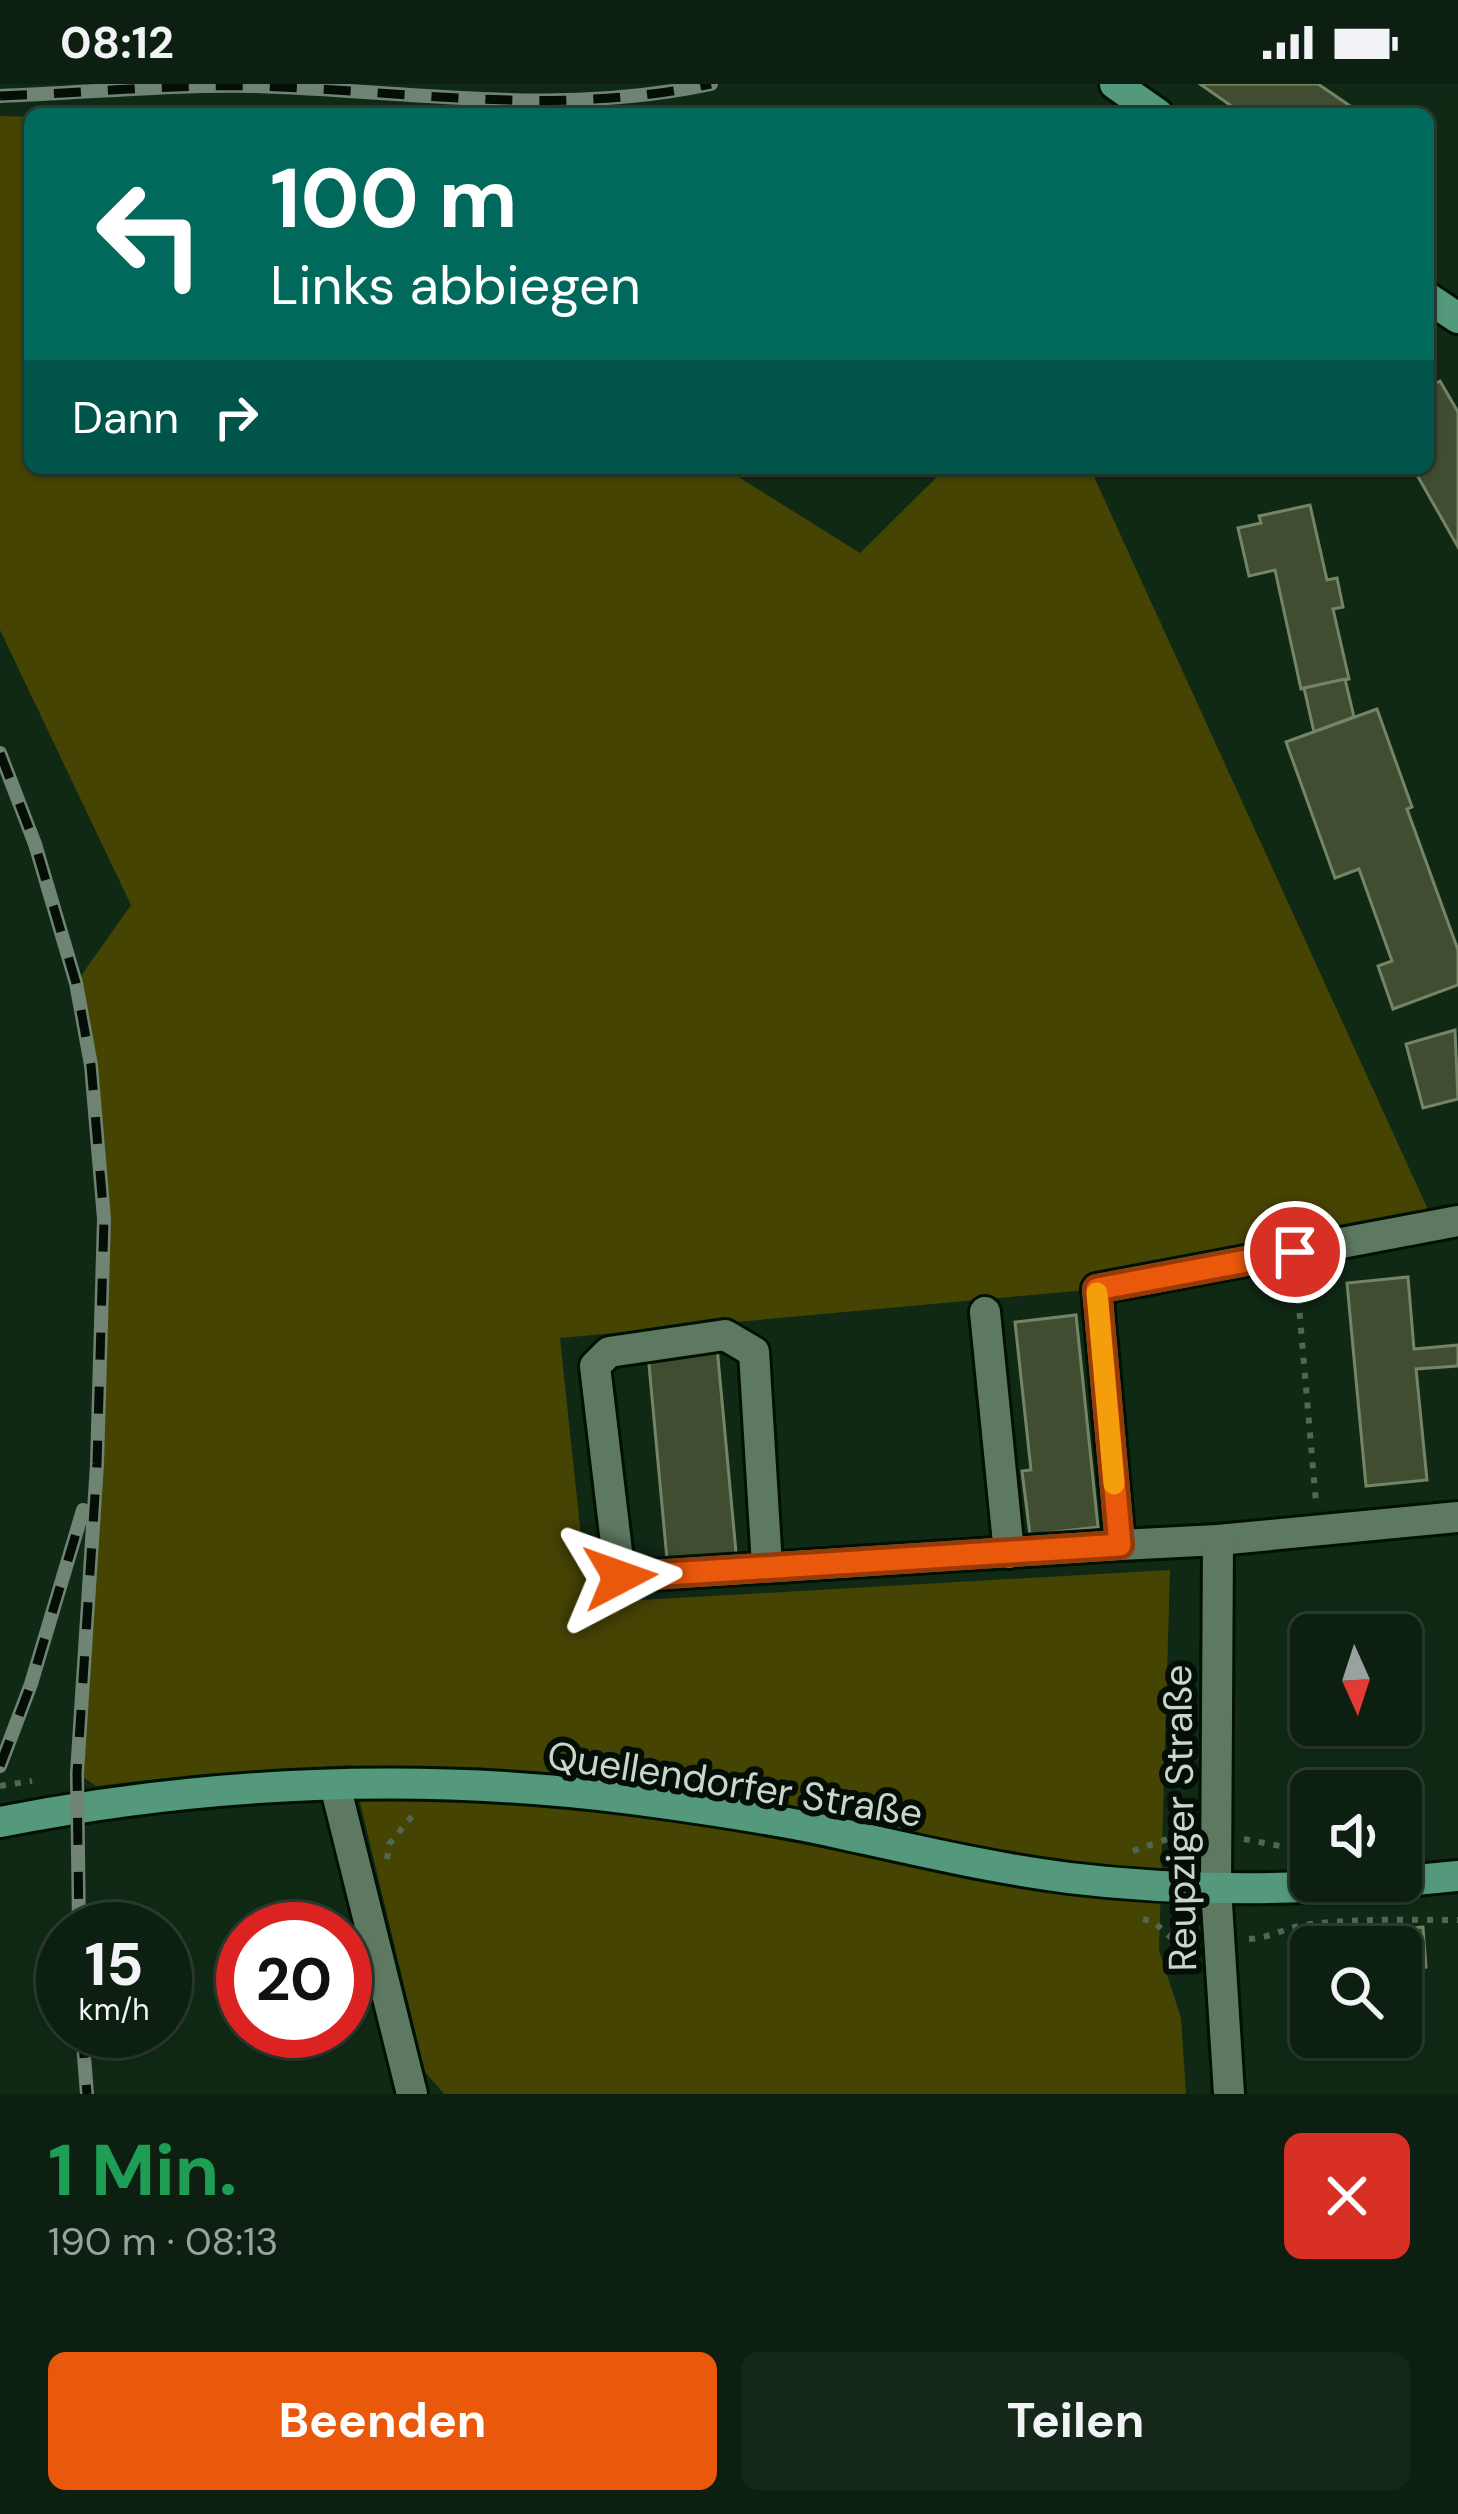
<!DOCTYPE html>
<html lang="de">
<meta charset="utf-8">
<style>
body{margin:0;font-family:"DM Sans",sans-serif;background:#152719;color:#f1f3f6;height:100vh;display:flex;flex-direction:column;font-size:45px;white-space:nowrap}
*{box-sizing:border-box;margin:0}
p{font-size:39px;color:#9aa29f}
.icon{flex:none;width:66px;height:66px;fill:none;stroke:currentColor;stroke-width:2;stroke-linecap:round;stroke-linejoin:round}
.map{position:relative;height:2010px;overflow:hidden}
.drawer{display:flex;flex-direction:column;background:#0c1f10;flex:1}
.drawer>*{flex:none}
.banner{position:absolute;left:24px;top:24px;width:1410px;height:366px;border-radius:18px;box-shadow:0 3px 9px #0004,0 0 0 3px #2c3d30;background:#00695c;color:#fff;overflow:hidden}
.needle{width:78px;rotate:177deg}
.fabs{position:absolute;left:1290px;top:1530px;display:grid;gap:24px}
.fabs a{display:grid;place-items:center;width:132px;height:132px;border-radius:18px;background:#0c1f10;box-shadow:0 3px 9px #0004,0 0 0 3px #2c3d30;font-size:60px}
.speed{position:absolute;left:36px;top:1818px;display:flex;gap:24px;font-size:60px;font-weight:700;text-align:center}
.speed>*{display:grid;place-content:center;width:156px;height:156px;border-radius:50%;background:#0c1f10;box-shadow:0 3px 9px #0004,0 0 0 3px #2c3d30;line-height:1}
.speed small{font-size:30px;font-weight:400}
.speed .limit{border:18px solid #d22;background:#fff;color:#111}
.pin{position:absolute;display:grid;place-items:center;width:102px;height:102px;color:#fff;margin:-51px;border:6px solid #fff;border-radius:50%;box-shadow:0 3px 12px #0007}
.me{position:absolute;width:132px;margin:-66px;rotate:86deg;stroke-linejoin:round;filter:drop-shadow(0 0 9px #0008)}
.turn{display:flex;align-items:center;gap:42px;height:252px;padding:0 48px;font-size:54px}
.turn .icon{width:156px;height:156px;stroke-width:2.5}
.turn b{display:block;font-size:84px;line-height:102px}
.then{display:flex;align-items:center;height:114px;padding:0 48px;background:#0003;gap:24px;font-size:45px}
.round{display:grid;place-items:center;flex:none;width:126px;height:126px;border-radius:18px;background:#152719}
.headline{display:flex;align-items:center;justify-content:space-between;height:204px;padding:0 48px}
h1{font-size:72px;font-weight:700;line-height:90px;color:#1e9e55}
.action{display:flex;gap:24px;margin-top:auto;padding:24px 48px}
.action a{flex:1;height:138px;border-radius:18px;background:#ea580c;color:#fff;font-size:48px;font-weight:700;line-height:138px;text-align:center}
.action a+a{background:#152719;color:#f1f3f6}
.status{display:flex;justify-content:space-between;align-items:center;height:84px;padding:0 60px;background:#0c1f10;direction:ltr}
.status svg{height:33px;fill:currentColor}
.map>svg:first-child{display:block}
.green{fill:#464403}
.building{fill:#404d31;stroke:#758465;stroke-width:3}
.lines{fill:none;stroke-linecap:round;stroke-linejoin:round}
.minor-casing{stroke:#001102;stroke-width:36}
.major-casing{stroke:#001102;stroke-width:36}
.path{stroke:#516655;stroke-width:6;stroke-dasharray:6 9;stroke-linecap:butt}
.minor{stroke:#5e7961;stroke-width:30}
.major{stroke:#54997c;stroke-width:30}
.rail-casing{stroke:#708474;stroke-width:14}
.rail{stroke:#050e06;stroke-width:9;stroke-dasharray:27;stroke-linecap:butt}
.route-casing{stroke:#983908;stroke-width:30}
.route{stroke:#ea580c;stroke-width:21}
.slow{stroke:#f59e0b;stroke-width:21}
.labels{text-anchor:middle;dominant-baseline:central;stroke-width:12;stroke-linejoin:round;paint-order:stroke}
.street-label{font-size:39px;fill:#c8d7ca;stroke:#050e06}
</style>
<div class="status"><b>08:12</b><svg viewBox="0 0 49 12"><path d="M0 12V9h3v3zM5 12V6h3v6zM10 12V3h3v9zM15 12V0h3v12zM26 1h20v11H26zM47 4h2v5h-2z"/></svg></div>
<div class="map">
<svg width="1458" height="2010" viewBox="0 0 1458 2010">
<rect width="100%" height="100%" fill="#102915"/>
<!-- green -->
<path class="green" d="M 0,32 L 30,33 L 30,384 L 724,384 L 860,469 L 946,384 L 1090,384 L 1435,1141 L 1097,1205 L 560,1254 L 588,1519 L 1170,1486 L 1159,1866 L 1181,1934 L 1186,2010 L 444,2010 L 425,1988 L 351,1681 L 193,1691 L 96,1702 L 77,1689 L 97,1380 L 104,1135 L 76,899 L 131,821 L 0,546 Z"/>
<!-- building -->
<g class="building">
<path d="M 1200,0 L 1318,0 L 1362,30 L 1243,30 Z"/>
<path d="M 1440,297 L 1458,328 L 1458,463 L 1413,384 L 1428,384 L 1428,304 Z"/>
<path d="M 1310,421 L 1327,496 L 1337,494 L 1343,523 L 1333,525 L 1349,595 L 1301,605 L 1275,486 L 1249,492 L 1238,444 L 1261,439 L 1259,432 Z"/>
<path d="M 1345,595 L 1354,633 L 1314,648 L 1304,604 Z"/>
<path d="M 1377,625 L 1412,723 L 1407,725 L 1458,866 L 1458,901 L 1393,925 L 1378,882 L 1392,877 L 1359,785 L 1335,794 L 1286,658 Z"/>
<path d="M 1455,946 L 1458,1015 L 1423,1024 L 1406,960 Z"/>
<path d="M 1408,1193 L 1414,1265 L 1458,1261 L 1458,1282 L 1416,1285 L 1427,1396 L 1366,1402 L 1347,1199 Z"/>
<path d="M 1076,1231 L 1098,1443 L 1030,1451 L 1022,1387 L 1031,1386 L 1015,1238 Z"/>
<path d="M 717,1263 L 737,1479 L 668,1486 L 648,1270 Z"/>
<path d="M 1423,1843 L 1426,1883 L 1401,1885 L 1401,1863 L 1368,1863 L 1367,1847 Z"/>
</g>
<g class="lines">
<defs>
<g id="minor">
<path d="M 1458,1137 L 1097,1205 L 1120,1461 L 1218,1456 L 1458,1433"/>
<path d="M 985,1228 L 1009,1469"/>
<path d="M 1218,1456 L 1216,1804 L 1229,2010"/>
<path d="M 767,1482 L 754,1268 L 725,1251 L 609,1268 L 595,1282 L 620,1493 L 1120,1461"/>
<path d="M 335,1701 L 412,2010"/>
</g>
<g id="major">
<path d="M 1115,0 L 1158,30"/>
<path d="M 1428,214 L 1458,234"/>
<path d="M 0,1738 C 207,1697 422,1688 632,1715 C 700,1724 770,1734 838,1749 C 915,1766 991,1784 1069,1794 C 1199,1810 1328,1806 1458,1792"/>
</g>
</defs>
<!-- minor casing -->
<use href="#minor" class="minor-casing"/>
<!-- major casing -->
<use href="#major" class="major-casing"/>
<!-- path -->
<g class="path">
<path d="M 1297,1199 L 1316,1419"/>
<path d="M 0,1702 L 32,1697"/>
<path d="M 1244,1755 L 1311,1768"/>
<path d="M 1133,1767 L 1176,1752 L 1189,1752"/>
<path d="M 387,1775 L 389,1760 L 413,1731"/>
<path d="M 1143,1835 L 1154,1838 L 1176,1858 L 1188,1858"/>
<path d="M 1249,1855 C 1270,1854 1285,1844 1304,1841 C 1355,1834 1407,1836 1458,1836"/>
</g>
<!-- minor -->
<use href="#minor" class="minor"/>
<!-- major -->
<use href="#major" class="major"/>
<defs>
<g id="rail">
<path d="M 0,12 C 85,9 171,0 256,2 C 413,7 555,33 711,0"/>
<path d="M 0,669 L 35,760 L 76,899 L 91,981 L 104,1135 L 97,1380 L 77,1689 L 79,1845"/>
<path d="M 0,1682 L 31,1600 L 83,1426"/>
<path d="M 82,1947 L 87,2010"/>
</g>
</defs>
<!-- rail casing -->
<use href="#rail" class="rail-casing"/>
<!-- rail -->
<use href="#rail" class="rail"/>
</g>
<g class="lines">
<defs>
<path id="route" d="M 620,1493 L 1120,1461 L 1097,1205 L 1295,1168"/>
</defs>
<!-- route casing -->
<use href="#route" class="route-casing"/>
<!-- route -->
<use href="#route" class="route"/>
<!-- slow -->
<path class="slow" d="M 1097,1209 L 1114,1400"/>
</g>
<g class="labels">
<!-- street labels -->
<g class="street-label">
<text transform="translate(735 1700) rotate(9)">Quellendorfer Straße</text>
<text transform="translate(1180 1734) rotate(-91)">Reupziger Straße</text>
</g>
</g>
</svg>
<div class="fabs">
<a><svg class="needle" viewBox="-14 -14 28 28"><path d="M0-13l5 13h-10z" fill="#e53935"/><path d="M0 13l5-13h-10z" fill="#9aa29f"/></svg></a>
<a><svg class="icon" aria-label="sound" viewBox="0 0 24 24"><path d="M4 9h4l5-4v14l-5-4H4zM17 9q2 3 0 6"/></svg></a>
<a><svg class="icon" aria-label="search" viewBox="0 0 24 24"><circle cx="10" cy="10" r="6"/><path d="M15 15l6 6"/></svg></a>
</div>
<div class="speed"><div>15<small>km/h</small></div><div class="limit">20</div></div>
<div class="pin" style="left:1295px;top:1168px;background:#d93025"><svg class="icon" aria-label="arrive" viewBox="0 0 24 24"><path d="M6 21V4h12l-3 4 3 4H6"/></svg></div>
<svg class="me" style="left:620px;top:1493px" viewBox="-20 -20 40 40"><path d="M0-17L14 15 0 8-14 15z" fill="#ea580c" stroke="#fff" stroke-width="4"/></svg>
<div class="banner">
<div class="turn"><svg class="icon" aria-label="left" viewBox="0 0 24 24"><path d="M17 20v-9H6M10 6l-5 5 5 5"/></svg><div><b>100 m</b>Links abbiegen</div></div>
<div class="then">Dann<svg class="icon" aria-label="right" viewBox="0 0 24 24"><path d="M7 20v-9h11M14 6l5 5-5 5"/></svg></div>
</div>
</div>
<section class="drawer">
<div class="headline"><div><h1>1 Min.</h1><p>190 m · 08:13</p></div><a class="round" style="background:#d93025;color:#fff"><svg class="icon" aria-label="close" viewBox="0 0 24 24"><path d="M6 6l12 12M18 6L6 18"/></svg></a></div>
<div class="action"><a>Beenden</a><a>Teilen</a></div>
</section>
